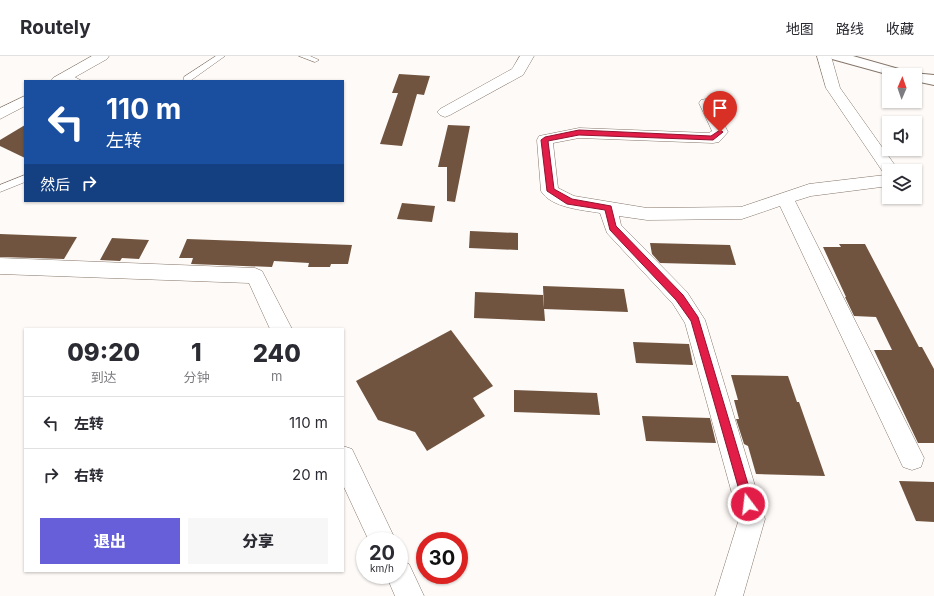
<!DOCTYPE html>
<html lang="zh">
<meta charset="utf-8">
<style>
body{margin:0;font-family:Inter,"Noto Sans SC",sans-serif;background:#f7f7f7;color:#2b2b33;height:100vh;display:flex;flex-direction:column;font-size:15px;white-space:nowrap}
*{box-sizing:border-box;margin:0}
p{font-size:13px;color:#7c7c81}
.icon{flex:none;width:22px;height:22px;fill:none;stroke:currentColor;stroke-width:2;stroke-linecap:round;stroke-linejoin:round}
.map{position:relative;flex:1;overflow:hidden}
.panel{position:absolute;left:24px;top:272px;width:320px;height:244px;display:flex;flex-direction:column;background:#fff;border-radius:0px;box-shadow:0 1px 3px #0004}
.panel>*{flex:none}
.top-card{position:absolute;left:24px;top:24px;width:320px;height:122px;border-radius:0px;box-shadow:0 1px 3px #0004;background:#1a4fa0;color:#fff;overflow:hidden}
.needle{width:26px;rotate:2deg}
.controls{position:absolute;left:882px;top:12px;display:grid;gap:8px}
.controls a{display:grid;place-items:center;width:40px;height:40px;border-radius:0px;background:#fff;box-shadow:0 1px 3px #0004;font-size:20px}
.speed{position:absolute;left:356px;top:476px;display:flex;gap:8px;font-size:20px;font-weight:700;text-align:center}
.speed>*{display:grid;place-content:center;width:52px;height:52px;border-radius:50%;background:#fff;box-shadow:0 1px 3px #0004;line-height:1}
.speed small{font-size:10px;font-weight:400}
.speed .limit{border:6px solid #d22;background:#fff;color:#111}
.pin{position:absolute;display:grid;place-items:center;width:34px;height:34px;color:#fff;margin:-41px -17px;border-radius:50% 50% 50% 0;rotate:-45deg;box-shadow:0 0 4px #0007}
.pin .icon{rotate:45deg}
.me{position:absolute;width:44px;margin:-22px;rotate:345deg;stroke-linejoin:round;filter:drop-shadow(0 0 3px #0008)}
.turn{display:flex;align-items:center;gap:14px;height:84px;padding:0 16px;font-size:18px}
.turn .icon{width:52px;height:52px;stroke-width:2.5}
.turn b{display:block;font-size:28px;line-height:34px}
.then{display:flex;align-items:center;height:38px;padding:0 16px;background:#0003;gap:8px;font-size:15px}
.eta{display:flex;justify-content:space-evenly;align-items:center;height:68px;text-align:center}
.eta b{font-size:24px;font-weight:800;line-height:28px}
.cta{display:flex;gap:8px;margin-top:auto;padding:8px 16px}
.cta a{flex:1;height:46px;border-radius:0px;background:#665fd9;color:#fff;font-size:16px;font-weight:800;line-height:46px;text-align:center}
.cta a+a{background:#f7f7f7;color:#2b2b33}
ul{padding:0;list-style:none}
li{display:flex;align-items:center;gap:12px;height:52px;padding:0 16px;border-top:1px solid #e1e1e2}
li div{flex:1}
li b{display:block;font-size:15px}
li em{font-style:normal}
header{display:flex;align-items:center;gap:24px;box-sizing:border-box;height:56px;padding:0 20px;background:#fff;border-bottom:1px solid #e1e1e2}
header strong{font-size:19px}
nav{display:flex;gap:22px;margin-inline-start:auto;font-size:14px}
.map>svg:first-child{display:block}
.building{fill:#70543f}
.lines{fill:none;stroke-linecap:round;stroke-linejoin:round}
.lane-casing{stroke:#85766a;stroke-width:1}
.street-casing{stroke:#85766a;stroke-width:1}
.secondary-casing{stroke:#85766a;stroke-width:2}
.lane{fill:#fff;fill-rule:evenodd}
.street{fill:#fff;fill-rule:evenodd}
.secondary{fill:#fff;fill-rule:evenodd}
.route{fill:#e11d48;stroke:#92132f}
</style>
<header>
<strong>Routely</strong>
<nav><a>地图</a><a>路线</a><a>收藏</a></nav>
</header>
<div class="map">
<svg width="934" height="540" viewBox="0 0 934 540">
<rect width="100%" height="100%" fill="#fefaf7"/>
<!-- building -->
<g class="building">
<path d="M 399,18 L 430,20 L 424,39 L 417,38 L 402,90 L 380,88 L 398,37 L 392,37 Z"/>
<path d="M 25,69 L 25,102 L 0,90 L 0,84 Z"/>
<path d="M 448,69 L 470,70 L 455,146 L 447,145 L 447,111 L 438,111 Z"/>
<path d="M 402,147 L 435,150 L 432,166 L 397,163 Z"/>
<path d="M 470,175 L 518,177 L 518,194 L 469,192 Z"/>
<path d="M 0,178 L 77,181 L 64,203 L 0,201 Z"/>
<path d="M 112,182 L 149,184 L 139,203 L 122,202 L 120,205 L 100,204 Z"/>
<path d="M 187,183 L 352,189 L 348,208 L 331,208 L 330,211 L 308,211 L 309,207 L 274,205 L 272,211 L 217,209 L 191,208 L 193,202 L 179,202 Z"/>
<path d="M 650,187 L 730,189 L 736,209 L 660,207 L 652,198 Z"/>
<path d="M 839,188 L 865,188 L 919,291 L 922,291 L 934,313 L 934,387 L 918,387 L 874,294 L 892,294 L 876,261 L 854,260 L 845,241 L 846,241 L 823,191 L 841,191 Z"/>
<path d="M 543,230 L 624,233 L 628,256 L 544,253 Z"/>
<path d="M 475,236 L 543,239 L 545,265 L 474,262 Z"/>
<path d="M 451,274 L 493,330 L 473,342 L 485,360 L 427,395 L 415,376 L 378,364 L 356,325 Z"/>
<path d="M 633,286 L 689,288 L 693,309 L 636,307 Z"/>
<path d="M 731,319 L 788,320 L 797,346 L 799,346 L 825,420 L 756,418 L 748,390 L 744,388 L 736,363 L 739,363 L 734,344 L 738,344 Z"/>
<path d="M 514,334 L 597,337 L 600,359 L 514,356 Z"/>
<path d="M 642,360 L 710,362 L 716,387 L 646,385 Z"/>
<path d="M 899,425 L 934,426 L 934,466 L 916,465 Z"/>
</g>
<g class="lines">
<defs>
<g id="lane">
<path d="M 216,0 L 225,0 L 190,25 L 184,25 L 184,21 Z"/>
<path d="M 299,0 L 310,0 L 319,4 L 315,6 Z"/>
<path d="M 63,18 L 69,18 L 82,25 L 72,25 L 63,22 Z"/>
<path d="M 25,119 L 25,126 L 0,136 L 0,129 Z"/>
</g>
<g id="street">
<path d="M 92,0 L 109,0 L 107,3 L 68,25 L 51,25 L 53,22 Z"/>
<path d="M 520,0 L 534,0 L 523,19 L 450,59 L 445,61 L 440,59 L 437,56 L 440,53 L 512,13 Z"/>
<path d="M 817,0 L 831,0 L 840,32 L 899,115 L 889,115 L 889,130 L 811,140 L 795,145 L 924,402 L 921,411 L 912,414 L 903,411 L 780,150 L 742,163 L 647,164 L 619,160 L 621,169 L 687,236 L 705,264 L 765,463 L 743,540 L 715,540 L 739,463 L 685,267 L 673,248 L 607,177 L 600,157 C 583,154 551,152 541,135 L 537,84 L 539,80 L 579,72 L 709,77 L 712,75 L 699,47 L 701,44 L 706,43 L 711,44 L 713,47 L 728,76 L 719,86 L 713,87 L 579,82 L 553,87 L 558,132 L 574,140 L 647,152 L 741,151 L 809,128 L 885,119 L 826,32 Z"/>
<path d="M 25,40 L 25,50 L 0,63 L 0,52 Z"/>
<path d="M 0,202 L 255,212 L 262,215 L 292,273 L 270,273 L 249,227 L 0,218 Z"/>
<path d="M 343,390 L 352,393 L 396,485 L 369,485 L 343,429 Z"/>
<path d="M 399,504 L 409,508 L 424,540 L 395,540 L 386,519 L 399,519 Z"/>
</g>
<path id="secondary" d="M 830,0 L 853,0 L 913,17 L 934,19 L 934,29 L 915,25 L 915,19 L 890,19 L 832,3 Z"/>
</defs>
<!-- lane casing -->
<use href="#lane" class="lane-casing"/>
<!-- street casing -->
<use href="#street" class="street-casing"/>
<!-- secondary casing -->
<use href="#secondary" class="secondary-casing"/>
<!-- lane -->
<use href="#lane" class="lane"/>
<!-- street -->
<use href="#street" class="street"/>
<!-- secondary -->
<use href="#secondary" class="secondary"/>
</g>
<!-- route -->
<path class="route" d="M 579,74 L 711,80 L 720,74 L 723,76 L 713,84 L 579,79 L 548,85 L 554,133 L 572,143 L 611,150 L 616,170 L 683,239 L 698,261 L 754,448 L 752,451 L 748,453 L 744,451 L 743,448 L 691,265 L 676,244 L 610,174 L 605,154 L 567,148 L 547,135 L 541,84 L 545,81 Z"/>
</svg>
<div class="controls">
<a><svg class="needle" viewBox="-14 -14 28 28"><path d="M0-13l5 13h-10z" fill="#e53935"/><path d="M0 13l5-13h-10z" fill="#7c7c81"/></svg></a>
<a><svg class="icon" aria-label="sound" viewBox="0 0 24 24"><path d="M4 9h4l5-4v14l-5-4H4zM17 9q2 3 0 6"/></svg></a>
<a><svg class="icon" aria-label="layers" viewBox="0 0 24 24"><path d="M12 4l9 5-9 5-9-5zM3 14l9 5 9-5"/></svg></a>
</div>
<div class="speed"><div>20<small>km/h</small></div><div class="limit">30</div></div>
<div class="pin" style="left:720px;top:76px;background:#d93025"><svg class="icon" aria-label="arrive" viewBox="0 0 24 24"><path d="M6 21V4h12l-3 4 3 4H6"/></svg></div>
<svg class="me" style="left:748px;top:448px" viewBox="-20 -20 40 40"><circle r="17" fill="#e11d48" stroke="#fff" stroke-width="3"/><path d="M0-11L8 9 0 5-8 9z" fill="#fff"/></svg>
<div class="top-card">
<div class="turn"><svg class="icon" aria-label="left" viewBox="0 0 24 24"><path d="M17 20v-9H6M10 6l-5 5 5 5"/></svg><div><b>110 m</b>左转</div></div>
<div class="then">然后<svg class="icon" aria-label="right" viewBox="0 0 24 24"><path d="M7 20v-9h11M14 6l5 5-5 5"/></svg></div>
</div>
<section class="panel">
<div class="eta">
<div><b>09:20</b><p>到达</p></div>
<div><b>1</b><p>分钟</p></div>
<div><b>240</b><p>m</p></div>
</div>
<ul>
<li><svg class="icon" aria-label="left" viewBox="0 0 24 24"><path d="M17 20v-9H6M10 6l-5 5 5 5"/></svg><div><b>左转</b></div><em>110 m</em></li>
<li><svg class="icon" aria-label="right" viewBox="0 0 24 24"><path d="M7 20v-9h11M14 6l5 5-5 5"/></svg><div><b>右转</b></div><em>20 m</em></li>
</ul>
<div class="cta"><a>退出</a><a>分享</a></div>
</section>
</div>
